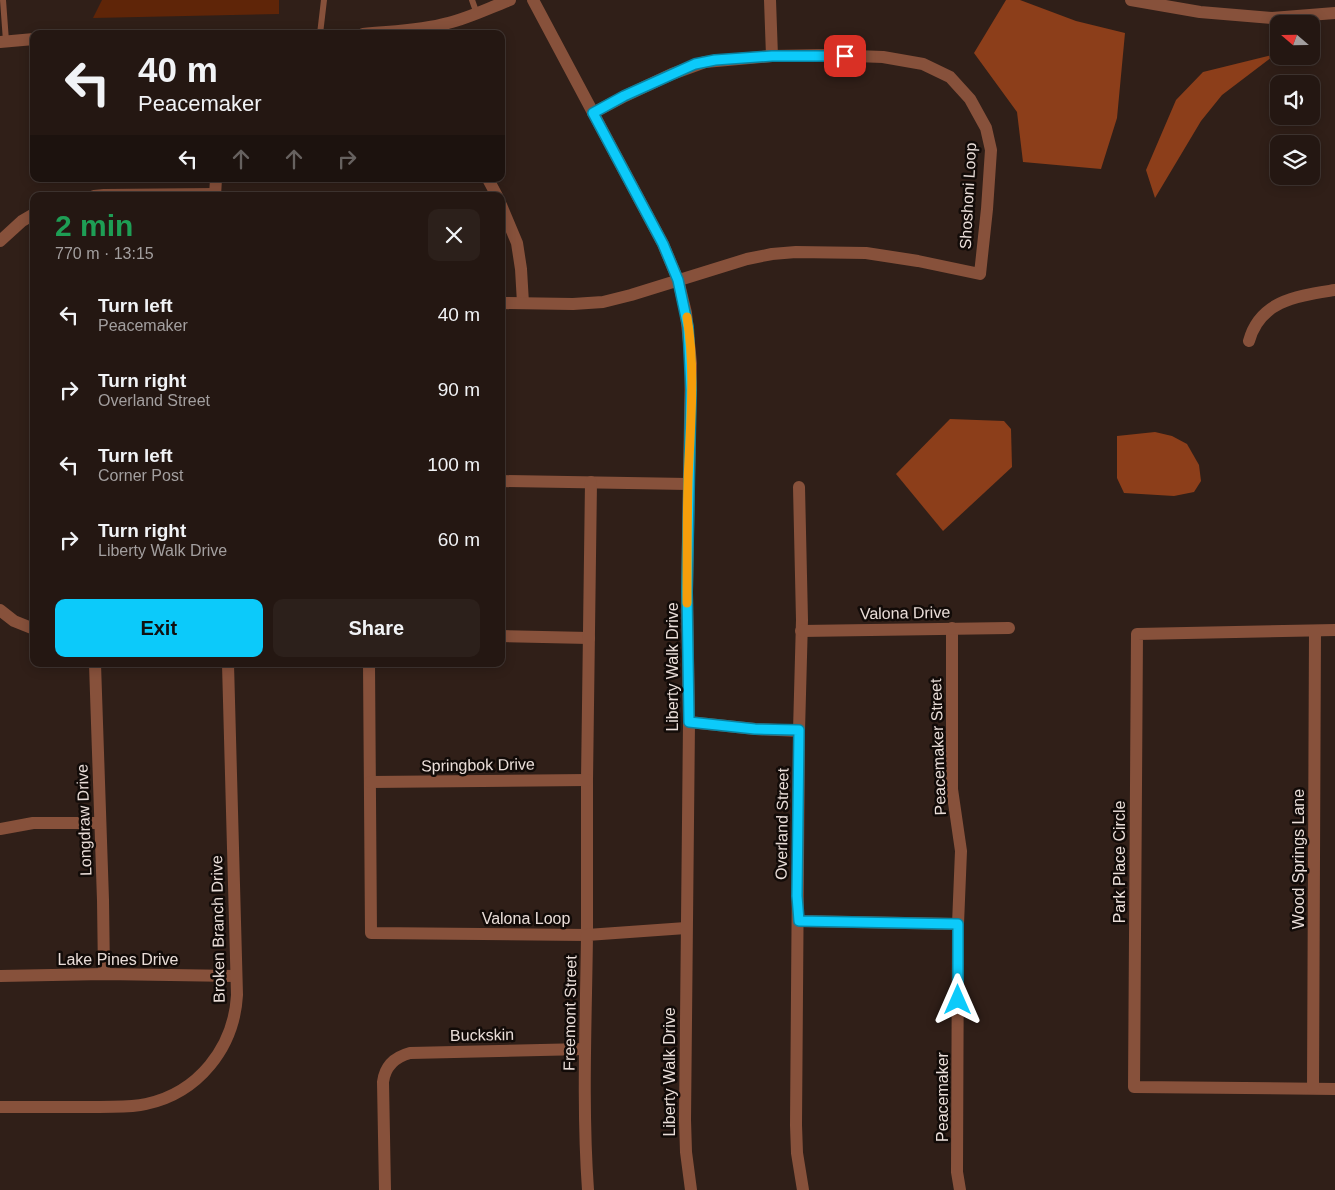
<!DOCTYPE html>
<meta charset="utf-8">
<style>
body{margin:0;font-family:Arial,sans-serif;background:#2c201b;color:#f1f3f6;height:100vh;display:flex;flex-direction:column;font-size:19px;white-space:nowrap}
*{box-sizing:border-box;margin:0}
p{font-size:16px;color:#a39f9f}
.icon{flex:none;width:28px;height:28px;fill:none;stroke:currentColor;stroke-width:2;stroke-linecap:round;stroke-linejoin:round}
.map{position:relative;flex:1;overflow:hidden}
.details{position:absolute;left:30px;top:192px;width:475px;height:475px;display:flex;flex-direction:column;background:#241712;border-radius:10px;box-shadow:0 2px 12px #0003,0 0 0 1px #413632}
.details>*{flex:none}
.hud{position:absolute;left:30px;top:30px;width:475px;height:152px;border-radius:10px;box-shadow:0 2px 12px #0003,0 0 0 1px #413632;background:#241712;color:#f1f3f6;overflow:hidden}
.needle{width:32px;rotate:290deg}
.tools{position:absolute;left:1270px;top:15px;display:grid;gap:10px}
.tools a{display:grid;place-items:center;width:50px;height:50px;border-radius:10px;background:#241712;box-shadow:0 2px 12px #0003,0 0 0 1px #413632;font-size:25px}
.pin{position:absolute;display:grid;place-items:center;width:42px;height:42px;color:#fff;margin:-21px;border-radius:10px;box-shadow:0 2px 8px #0006}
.me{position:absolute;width:55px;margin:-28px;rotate:0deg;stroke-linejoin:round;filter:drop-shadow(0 0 4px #0008)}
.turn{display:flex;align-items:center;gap:18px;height:105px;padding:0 25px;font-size:22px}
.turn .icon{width:65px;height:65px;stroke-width:2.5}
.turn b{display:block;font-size:35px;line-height:42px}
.lanes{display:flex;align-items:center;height:48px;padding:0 25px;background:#0003;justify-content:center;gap:25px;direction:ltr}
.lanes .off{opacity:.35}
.round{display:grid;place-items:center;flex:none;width:52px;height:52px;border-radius:10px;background:#2c201b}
.summary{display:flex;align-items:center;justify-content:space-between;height:85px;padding:0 25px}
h1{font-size:30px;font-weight:700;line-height:38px;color:#1e9e55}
.primary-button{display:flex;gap:10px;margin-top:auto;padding:10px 25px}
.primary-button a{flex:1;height:58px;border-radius:10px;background:#0ccafa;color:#111;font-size:20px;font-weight:700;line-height:58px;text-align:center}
.primary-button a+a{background:#2c201b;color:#f1f3f6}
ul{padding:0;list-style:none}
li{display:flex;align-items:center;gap:15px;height:75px;padding:0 25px}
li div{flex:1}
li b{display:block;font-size:19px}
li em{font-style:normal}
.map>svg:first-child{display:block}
.green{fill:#5f2508}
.water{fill:#8c3e1a}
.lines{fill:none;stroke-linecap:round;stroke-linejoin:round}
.service{stroke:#87513b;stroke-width:6}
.minor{stroke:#87513b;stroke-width:12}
.tertiary{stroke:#87513b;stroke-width:12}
.route-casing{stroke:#0883a2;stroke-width:12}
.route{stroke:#0ccafa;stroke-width:9}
.slow{stroke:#f59e0b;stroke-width:9}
.labels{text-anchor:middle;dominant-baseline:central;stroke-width:5;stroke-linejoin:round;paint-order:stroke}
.street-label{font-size:16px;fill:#e9ddd8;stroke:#120b08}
</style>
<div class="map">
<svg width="1335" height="1190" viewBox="0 0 1335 1190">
<rect width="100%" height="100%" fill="#301f18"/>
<!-- green -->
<path class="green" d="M 102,0 L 279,0 L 279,14 L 93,18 Z"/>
<!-- water -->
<g class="water">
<path d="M 1006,0 L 1020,0 L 1076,21 L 1125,33 L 1117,118 L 1101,169 L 1023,162 L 1017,112 L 974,53 Z"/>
<path d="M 1276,54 L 1222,95 L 1201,121 L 1155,198 L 1146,170 L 1176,100 L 1203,72 Z"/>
<path d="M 950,419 L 1004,421 L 1011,429 L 1012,467 L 943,531 L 896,474 Z"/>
<path d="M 1155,432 L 1172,436 L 1187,444 L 1199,465 L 1201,481 L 1194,492 L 1174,496 L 1124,493 L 1117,478 L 1117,436 Z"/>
</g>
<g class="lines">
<!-- service -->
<g class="service">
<path d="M 3,0 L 6,41"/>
<path d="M 472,0 L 477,14"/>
<path d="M 320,34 L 324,0"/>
</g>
<!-- minor -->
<g class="minor">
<path d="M 770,0 L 772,56"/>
<path d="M 363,34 C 391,31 420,31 448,23 C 469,18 489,8 510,0"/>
<path d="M 0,42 L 34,39"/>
<path d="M 488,179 L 497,196"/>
<path d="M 94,196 L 104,195 L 215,194"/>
<path d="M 215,196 L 216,179"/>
<path d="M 501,205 L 517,243 L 521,269 L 523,303"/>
<path d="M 0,241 L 22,221 L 34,214"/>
<path d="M 501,303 L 573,304 L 603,302 L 631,295 L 747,259 L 772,254 L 796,252 L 866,253 L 918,261 L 980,274 L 987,209 L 991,150 L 986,128 L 970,99 L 950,77 L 923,64 L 883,57 L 826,55 L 772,56 L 705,62 L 672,74 L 625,96 L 593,113"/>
<path d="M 1249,341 C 1260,300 1298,296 1335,290"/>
<path d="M 501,481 L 688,484"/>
<path d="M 799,487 L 802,620 L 799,731 L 796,1125 L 797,1153 L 803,1190"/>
<path d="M 0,610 L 14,621 L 34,629"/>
<path d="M 952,628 L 952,789 L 961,851 L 958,924"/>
<path d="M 1335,630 L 1137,634 L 1134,1087 L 1335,1089"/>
<path d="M 801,631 L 1009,628"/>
<path d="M 501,636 L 589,638"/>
<path d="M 95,664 L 103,900 L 104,974"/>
<path d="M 369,664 L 371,933 L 587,935 L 587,780 L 591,482"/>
<path d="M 689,722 L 755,729 L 799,731"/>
<path d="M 370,782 L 587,780"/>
<path d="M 0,829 L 33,823 L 100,823"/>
<path d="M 799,921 L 958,924 L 957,1172 L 960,1190"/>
<path d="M 0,976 L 104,974 L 236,976"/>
<path d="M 1313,1088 L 1315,631"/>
<path d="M 0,1107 C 32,1107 64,1107 96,1107 C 112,1106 130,1108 146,1104 C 198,1093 234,1048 237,995 L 228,664"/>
<path d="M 385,1190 L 383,1082 C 385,1066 395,1057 410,1053 L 585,1049"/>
<path d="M 588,1190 C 582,1105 586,1020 587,935 L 686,928"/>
</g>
<!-- tertiary -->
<g class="tertiary">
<path d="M 533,0 L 663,244 L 678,280 L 686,313 L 691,363 L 687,592 L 689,722 L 685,1120 L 686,1152 L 691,1190"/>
<path d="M 1131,0 L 1200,12 L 1272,18 L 1335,13"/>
</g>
</g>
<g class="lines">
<defs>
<path id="route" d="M 845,56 L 772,56 L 715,60 L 695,64 L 624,96 L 593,113 L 663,244 L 678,280 L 688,327 L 691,390 L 687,592 L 689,722 L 755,729 L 799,730 L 797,896 L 799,921 L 958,924 L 958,1000"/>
</defs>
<!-- route casing -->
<use href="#route" class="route-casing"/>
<!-- route -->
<use href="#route" class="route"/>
<!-- slow -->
<path class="slow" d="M 687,317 C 696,371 690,427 688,481 C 687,522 687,563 687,603"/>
</g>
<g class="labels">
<!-- street labels -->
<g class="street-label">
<text transform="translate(968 196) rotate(-87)">Shoshoni Loop</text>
<text transform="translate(905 613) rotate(-1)">Valona Drive</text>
<text transform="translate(672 667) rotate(-90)">Liberty Walk Drive</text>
<text transform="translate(938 747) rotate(-92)">Peacemaker Street</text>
<text transform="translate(478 765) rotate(-1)">Springbok Drive</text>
<text transform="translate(84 820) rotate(-92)">Longdraw Drive</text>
<text transform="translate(782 824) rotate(-89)">Overland Street</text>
<text transform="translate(1298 859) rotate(-90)">Wood Springs Lane</text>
<text transform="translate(1119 862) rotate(-90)">Park Place Circle</text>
<text x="526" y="918">Valona Loop</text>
<text transform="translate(218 929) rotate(-91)">Broken Branch Drive</text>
<text x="118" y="959">Lake Pines Drive</text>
<text transform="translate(570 1013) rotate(-89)">Freemont Street</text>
<text transform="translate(482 1035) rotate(-1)">Buckskin</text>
<text transform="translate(669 1072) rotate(-90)">Liberty Walk Drive</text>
<text transform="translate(942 1097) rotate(-90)">Peacemaker</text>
</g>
</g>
</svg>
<div class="tools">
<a><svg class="needle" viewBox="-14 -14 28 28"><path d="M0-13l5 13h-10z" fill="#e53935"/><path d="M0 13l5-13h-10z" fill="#a39f9f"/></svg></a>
<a><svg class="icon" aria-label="sound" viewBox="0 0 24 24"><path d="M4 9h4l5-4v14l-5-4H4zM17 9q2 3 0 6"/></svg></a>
<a><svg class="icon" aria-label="layers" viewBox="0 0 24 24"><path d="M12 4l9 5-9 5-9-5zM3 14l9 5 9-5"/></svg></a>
</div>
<div class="pin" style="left:845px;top:56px;background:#d93025"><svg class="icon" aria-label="arrive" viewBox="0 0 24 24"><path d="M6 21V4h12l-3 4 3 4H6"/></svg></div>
<svg class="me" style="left:958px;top:1000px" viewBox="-20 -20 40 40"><path d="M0-17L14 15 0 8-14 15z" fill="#0ccafa" stroke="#fff" stroke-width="4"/></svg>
<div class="hud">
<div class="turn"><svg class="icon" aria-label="left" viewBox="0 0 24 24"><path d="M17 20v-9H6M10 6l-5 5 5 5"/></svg><div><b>40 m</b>Peacemaker</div></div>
<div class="lanes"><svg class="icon" aria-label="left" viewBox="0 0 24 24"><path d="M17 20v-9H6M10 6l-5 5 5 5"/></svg><svg class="icon off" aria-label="ahead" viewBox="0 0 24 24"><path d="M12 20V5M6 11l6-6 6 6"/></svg><svg class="icon off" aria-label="ahead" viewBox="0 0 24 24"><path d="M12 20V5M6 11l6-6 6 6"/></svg><svg class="icon off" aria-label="right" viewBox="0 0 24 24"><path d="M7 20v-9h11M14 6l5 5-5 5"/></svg></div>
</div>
<section class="details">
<div class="summary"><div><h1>2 min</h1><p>770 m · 13:15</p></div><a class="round"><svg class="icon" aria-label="close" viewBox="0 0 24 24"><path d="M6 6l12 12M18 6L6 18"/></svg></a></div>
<ul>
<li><svg class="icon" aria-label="left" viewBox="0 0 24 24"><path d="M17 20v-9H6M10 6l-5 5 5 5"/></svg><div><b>Turn left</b><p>Peacemaker</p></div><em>40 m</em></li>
<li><svg class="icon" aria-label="right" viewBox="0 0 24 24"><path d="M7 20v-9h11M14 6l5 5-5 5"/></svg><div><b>Turn right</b><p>Overland Street</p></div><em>90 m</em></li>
<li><svg class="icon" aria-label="left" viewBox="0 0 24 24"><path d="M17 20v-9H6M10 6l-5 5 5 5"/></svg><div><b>Turn left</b><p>Corner Post</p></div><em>100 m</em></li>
<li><svg class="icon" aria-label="right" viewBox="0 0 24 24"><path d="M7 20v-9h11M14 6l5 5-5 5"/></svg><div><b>Turn right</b><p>Liberty Walk Drive</p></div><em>60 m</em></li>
</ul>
<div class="primary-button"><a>Exit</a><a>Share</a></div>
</section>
</div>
